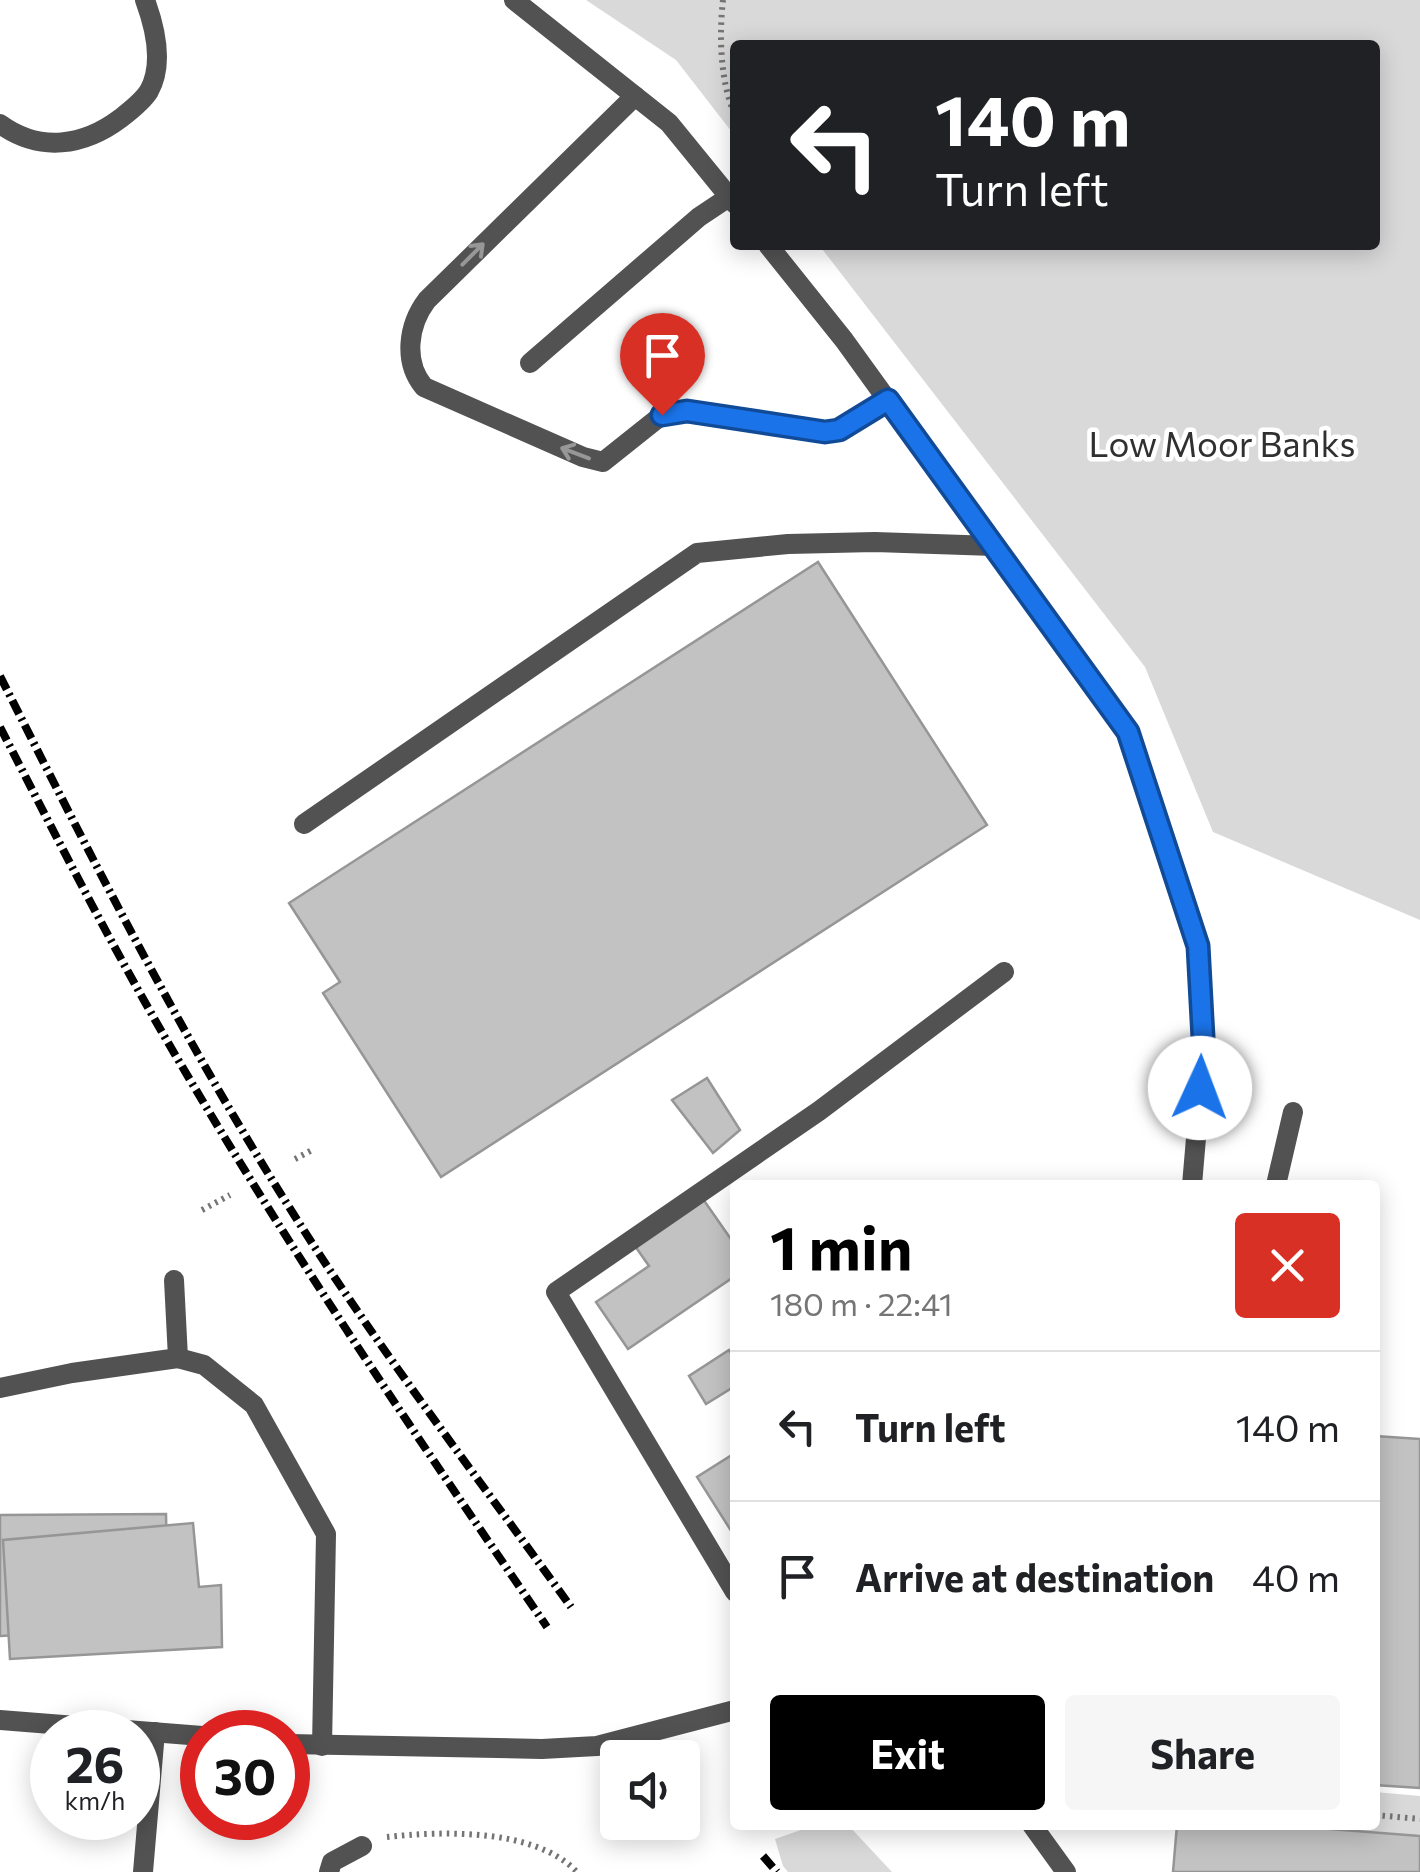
<!DOCTYPE html>
<meta charset="utf-8">
<style>
body{margin:0;font-family:Commissioner,sans-serif;background:#f6f6f6;color:#202124;height:100vh;display:flex;flex-direction:column;font-size:38px;white-space:nowrap}
*{box-sizing:border-box;margin:0}
p{font-size:32px;color:#757577}
.icon{flex:none;width:55px;height:55px;fill:none;stroke:currentColor;stroke-width:2;stroke-linecap:round;stroke-linejoin:round}
.map{position:relative;flex:1;overflow:hidden}
.drawer{position:absolute;left:730px;top:1180px;width:650px;height:650px;display:flex;flex-direction:column;background:#fff;border-radius:10px;box-shadow:0 5px 25px #0003}
.drawer>*{flex:none}
.banner{position:absolute;left:730px;top:40px;width:650px;height:210px;border-radius:10px;box-shadow:0 5px 25px #0003;background:#202124;color:#fff;overflow:hidden}
.tools{position:absolute;left:600px;top:1740px;display:grid;gap:20px}
.tools a{display:grid;place-items:center;width:100px;height:100px;border-radius:10px;background:#fff;box-shadow:0 5px 25px #0003;font-size:50px}
.speed{position:absolute;left:30px;top:1710px;display:flex;gap:20px;font-size:50px;font-weight:700;text-align:center}
.speed>*{display:grid;place-content:center;width:130px;height:130px;border-radius:50%;background:#fff;box-shadow:0 5px 25px #0003;line-height:1}
.speed small{font-size:25px;font-weight:400}
.speed .limit{border:15px solid #d22;background:#fff;color:#111}
.pin{position:absolute;display:grid;place-items:center;width:85px;height:85px;color:#fff;margin:-102px -42px;border-radius:50% 50% 50% 0;rotate:-45deg;box-shadow:0 0 10px #0007}
.pin .icon{rotate:45deg}
.me{position:absolute;width:110px;margin:-55px;rotate:2deg;stroke-linejoin:round;filter:drop-shadow(0 0 8px #0008)}
.turn{display:flex;align-items:center;gap:35px;height:210px;padding:0 40px;font-size:45px}
.turn .icon{width:130px;height:130px;stroke-width:2.5}
.turn b{display:block;font-size:70px;line-height:85px}
.round{display:grid;place-items:center;flex:none;width:105px;height:105px;border-radius:10px;background:#f6f6f6}
.overview{display:flex;align-items:center;justify-content:space-between;height:170px;padding:0 40px}
h1{font-size:60px;font-weight:700;line-height:75px;color:#000}
.cta{display:flex;gap:20px;margin-top:auto;padding:20px 40px}
.cta a{flex:1;height:115px;border-radius:10px;background:#000;color:#fff;font-size:40px;font-weight:700;line-height:115px;text-align:center}
.cta a+a{background:#f6f6f6;color:#202124}
ul{padding:0;list-style:none}
li{display:flex;align-items:center;gap:30px;height:150px;padding:0 40px;border-top:2px solid #e0e0e0}
li div{flex:1}
li b{display:block;font-size:38px}
li em{font-style:normal}
.map>svg:first-child{display:block}
.green{fill:#d9d9d9}
.building{fill:#c2c2c2;stroke:#969696;stroke-width:2.5}
.lines{fill:none;stroke-linecap:round;stroke-linejoin:round}
.path{stroke:#747474;stroke-width:6;stroke-dasharray:2.5 5;stroke-linecap:butt}
.service{stroke:#525252;stroke-width:20}
.minor{stroke:#525252;stroke-width:20}
.rail{stroke:#000;stroke-width:8;stroke-dasharray:15 5 2.5 5;stroke-linecap:butt}
.oneway{stroke:#979797}
.route-casing{stroke:#114b97;stroke-width:25}
.route{stroke:#1a73e8;stroke-width:18}
.labels{text-anchor:middle;dominant-baseline:central;stroke-width:9;stroke-linejoin:round;paint-order:stroke}
.park-label{font-size:35px;fill:#303030;stroke:#fff}
</style>
<div class="map">
<svg width="1420" height="1872" viewBox="0 0 1420 1872">
<rect width="100%" height="100%" fill="#fff"/>
<!-- green -->
<g class="green">
<path d="M 586,0 L 1420,0 L 1420,920 L 1213,832 L 1145,667 L 819,245 L 1375,245 L 1375,45 L 735,45 L 735,136 L 676,60 Z"/>
<path d="M 1375,1792 L 1420,1796 L 1420,1836 L 1278,1825 L 1375,1825 Z"/>
<path d="M 815,1825 L 848,1825 L 892,1872 L 788,1872 L 783,1866 L 775,1839 Z"/>
</g>
<!-- building -->
<g class="building">
<path d="M 818,562 L 987,825 L 441,1177 L 323,993 L 340,982 L 289,903 Z"/>
<path d="M 707,1078 L 740,1130 L 713,1153 L 672,1100 Z"/>
<path d="M 696,1189 L 735,1245 L 735,1276 L 628,1349 L 596,1302 L 649,1266 L 628,1236 Z"/>
<path d="M 729,1350 L 735,1360 L 735,1386 L 706,1404 L 689,1376 Z"/>
<path d="M 1375,1436 L 1420,1439 L 1420,1788 L 1375,1785 Z"/>
<path d="M 735,1453 L 735,1537 L 697,1477 Z"/>
<path d="M 166,1514 L 167,1563 L 192,1569 L 198,1626 L 0,1636 L 0,1515 Z"/>
<path d="M 193,1523 L 199,1587 L 221,1585 L 222,1647 L 10,1659 L 3,1540 Z"/>
<path d="M 1177,1825 L 1278,1825 L 1420,1836 L 1420,1872 L 1173,1872 Z"/>
</g>
<g class="lines">
<!-- path -->
<g class="path">
<path d="M 723,0 C 719,35 720,82 735,115"/>
<path d="M 295,1159 L 312,1150"/>
<path d="M 202,1210 L 230,1195"/>
<path d="M 1375,1815 L 1420,1819"/>
<path d="M 387,1837 C 443,1831 535,1828 577,1872"/>
</g>
<!-- service -->
<g class="service">
<path d="M 635,96 L 427,300 C 408,325 403,362 424,387 L 583,457 L 603,462 L 662,415 L 675,411 L 825,433 L 839,431 L 888,400"/>
<path d="M 0,124 C 40,153 84,146 121,118 C 130,111 143,101 149,91 C 164,64 155,27 145,0"/>
<path d="M 530,363 L 699,217 L 729,197"/>
<path d="M 304,824 L 697,553 L 788,544 L 875,542 L 994,546"/>
<path d="M 1276,1185 L 1293,1112"/>
<path d="M 178,1358 L 204,1365 L 254,1405 L 326,1534 L 322,1746"/>
<path d="M 0,1388 L 72,1373 L 178,1358 L 174,1280"/>
<path d="M 735,1592 L 556,1292 L 819,1111 L 1004,972"/>
<path d="M 1032,1825 L 1066,1872"/>
<path d="M 143,1872 L 155,1732"/>
<path d="M 329,1872 L 332,1862 L 362,1846"/>
</g>
<!-- minor -->
<g class="minor">
<path d="M 514,0 L 669,123 L 735,204"/>
<path d="M 768,245 L 844,340 L 1127,732 L 1198,946 L 1203,1056 L 1192,1185"/>
<path d="M 0,1720 L 202,1736"/>
<path d="M 288,1744 L 542,1749 L 597,1746 L 735,1710"/>
</g>
<!-- rail -->
<g class="rail">
<path d="M 0,676 C 94,863 190,1053 303,1229 C 386,1359 481,1482 571,1607"/>
<path d="M 0,727 C 59,842 117,957 183,1068 C 296,1260 421,1443 547,1627"/>
<path d="M 763,1856 L 777,1872"/>
</g>
</g>
<!-- one-way arrows -->
<defs><path id="oneway-shaft" d="M-6 0H5M1.5-3L5.5 0L1.5 3" fill="none" stroke-width="1.6" stroke-linecap="round" stroke-linejoin="round" transform="scale(2.5)"/></defs>
<g class="oneway">
<use href="#oneway-shaft" transform="translate(473 254) rotate(-45)"/>
<use href="#oneway-shaft" transform="translate(575 453) rotate(-159)"/>
</g>
<g class="lines">
<defs>
<path id="route" d="M 662,415 L 687,411 L 825,432 L 839,430 L 888,400 L 1128,732 L 1198,946 L 1204,1056 L 1200,1088"/>
</defs>
<!-- route casing -->
<use href="#route" class="route-casing"/>
<!-- route -->
<use href="#route" class="route"/>
</g>
<g class="labels">
<!-- park labels -->
<g class="park-label">
<text x="1222" y="442">Low Moor Banks</text>
</g>
</g>
</svg>
<div class="tools">
<a><svg class="icon" aria-label="sound" viewBox="0 0 24 24"><path d="M4 9h4l5-4v14l-5-4H4zM17 9q2 3 0 6"/></svg></a>
</div>
<div class="speed"><div>26<small>km/h</small></div><div class="limit">30</div></div>
<div class="pin" style="left:662px;top:415px;background:#d93025"><svg class="icon" aria-label="arrive" viewBox="0 0 24 24"><path d="M6 21V4h12l-3 4 3 4H6"/></svg></div>
<svg class="me" style="left:1200px;top:1088px" viewBox="-20 -20 40 40"><circle r="19" fill="#fff"/><path d="M0-13L10 11 0 6-10 11z" fill="#1a73e8"/></svg>
<div class="banner">
<div class="turn"><svg class="icon" aria-label="left" viewBox="0 0 24 24"><path d="M17 20v-9H6M10 6l-5 5 5 5"/></svg><div><b>140 m</b>Turn left</div></div>
</div>
<section class="drawer">
<div class="overview"><div><h1>1 min</h1><p>180 m · 22:41</p></div><a class="round" style="background:#d93025;color:#fff"><svg class="icon" aria-label="close" viewBox="0 0 24 24"><path d="M6 6l12 12M18 6L6 18"/></svg></a></div>
<ul>
<li><svg class="icon" aria-label="left" viewBox="0 0 24 24"><path d="M17 20v-9H6M10 6l-5 5 5 5"/></svg><div><b>Turn left</b></div><em>140 m</em></li>
<li><svg class="icon" aria-label="arrive" viewBox="0 0 24 24"><path d="M6 21V4h12l-3 4 3 4H6"/></svg><div><b>Arrive at destination</b></div><em>40 m</em></li>
</ul>
<div class="cta"><a>Exit</a><a>Share</a></div>
</section>
</div>
